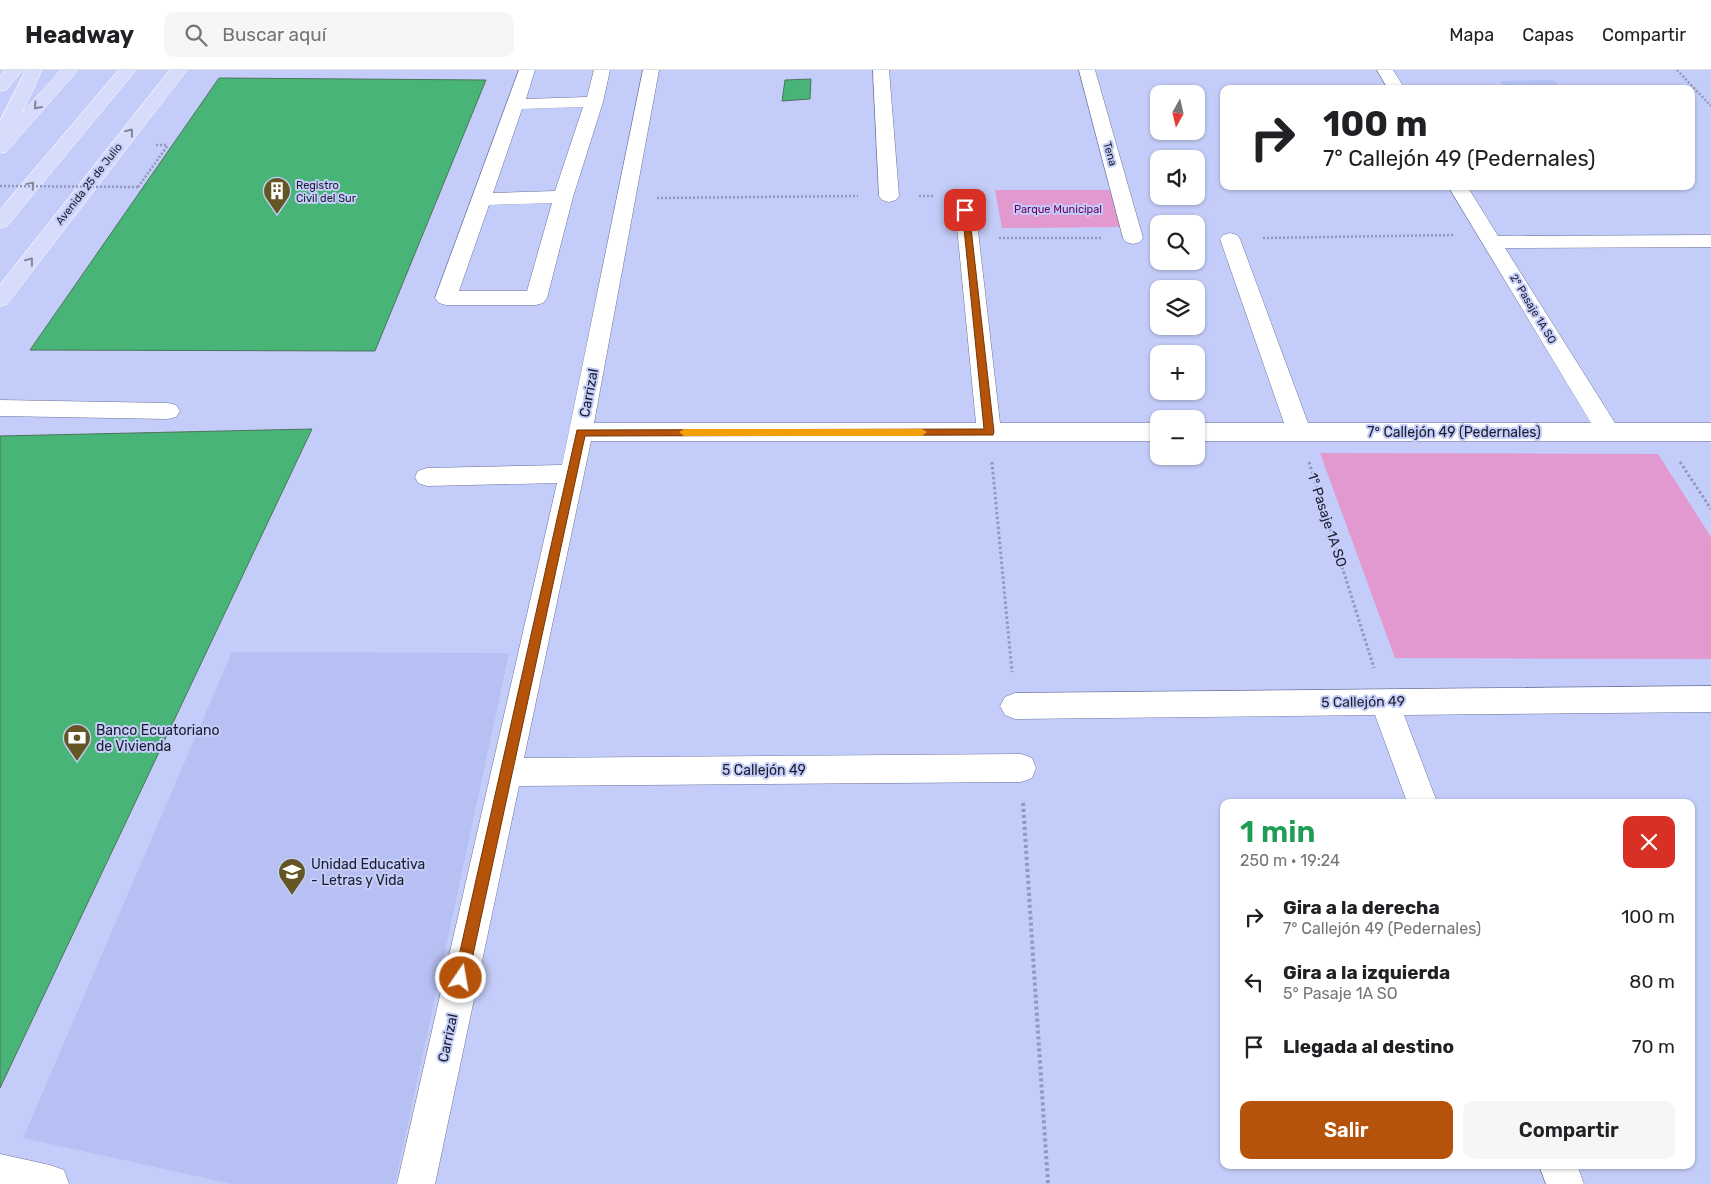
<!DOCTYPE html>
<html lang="es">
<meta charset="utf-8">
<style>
body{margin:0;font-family:Rubik,sans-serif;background:#f6f6f6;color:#202124;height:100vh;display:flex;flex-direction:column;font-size:19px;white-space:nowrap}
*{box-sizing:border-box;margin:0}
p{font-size:16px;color:#757577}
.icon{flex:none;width:28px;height:28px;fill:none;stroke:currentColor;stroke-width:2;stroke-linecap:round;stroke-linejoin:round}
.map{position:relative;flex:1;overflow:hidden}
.details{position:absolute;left:1220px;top:729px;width:475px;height:370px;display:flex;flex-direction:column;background:#fff;border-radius:10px;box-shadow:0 1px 4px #0004}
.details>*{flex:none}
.top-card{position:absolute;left:1220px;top:15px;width:475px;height:105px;border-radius:10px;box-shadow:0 1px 4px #0004;background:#fff;color:#202124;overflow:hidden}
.needle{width:32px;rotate:188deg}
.controls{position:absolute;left:1150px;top:15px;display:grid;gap:10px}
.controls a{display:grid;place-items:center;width:55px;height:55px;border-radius:10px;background:#fff;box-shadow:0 1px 4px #0004;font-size:25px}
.pin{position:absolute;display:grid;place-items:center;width:42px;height:42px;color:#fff;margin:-21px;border-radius:10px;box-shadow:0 2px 8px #0006}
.me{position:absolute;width:55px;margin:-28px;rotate:12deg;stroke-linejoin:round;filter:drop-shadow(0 0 4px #0008)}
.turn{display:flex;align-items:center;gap:18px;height:105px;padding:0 20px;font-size:22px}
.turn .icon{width:65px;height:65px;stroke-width:2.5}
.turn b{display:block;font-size:35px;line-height:42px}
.round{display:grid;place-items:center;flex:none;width:52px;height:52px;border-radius:10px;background:#f6f6f6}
.head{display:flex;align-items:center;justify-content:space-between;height:85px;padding:0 20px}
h1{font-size:30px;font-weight:600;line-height:38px;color:#1e9e55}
.button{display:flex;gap:10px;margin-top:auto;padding:10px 20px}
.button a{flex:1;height:58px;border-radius:10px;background:#b45309;color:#fff;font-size:20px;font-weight:600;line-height:58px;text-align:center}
.button a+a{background:#f6f6f6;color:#202124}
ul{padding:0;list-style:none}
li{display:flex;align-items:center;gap:15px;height:65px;padding:0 20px}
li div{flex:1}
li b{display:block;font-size:19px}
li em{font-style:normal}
header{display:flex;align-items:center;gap:30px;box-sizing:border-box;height:70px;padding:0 25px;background:#fff;border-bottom:1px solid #e0e0e0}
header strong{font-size:24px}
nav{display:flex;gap:28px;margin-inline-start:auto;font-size:18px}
.search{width:350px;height:45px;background:#f6f6f6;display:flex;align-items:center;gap:12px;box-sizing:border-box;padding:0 18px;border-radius:10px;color:#757577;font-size:19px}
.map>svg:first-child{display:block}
.built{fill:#b6c0f2}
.green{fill:#e199d0}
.building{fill:#48b477;stroke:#4c745a}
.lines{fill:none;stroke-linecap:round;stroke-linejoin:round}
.minor-casing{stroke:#6c749b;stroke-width:1}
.major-casing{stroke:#fff;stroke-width:1}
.path-far2{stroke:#9198bb;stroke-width:2.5;stroke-dasharray:2 2;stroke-linecap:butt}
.path-far1{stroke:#9198bb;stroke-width:3;stroke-dasharray:2.5 2.5;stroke-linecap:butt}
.path{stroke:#9198bb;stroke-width:4;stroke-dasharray:3 3;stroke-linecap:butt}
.minor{fill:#fff;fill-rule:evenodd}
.major{fill:#d6dcf9;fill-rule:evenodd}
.path-bridge{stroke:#9198bb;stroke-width:2.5;stroke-dasharray:2 2;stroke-linecap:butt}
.oneway{stroke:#81869d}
.route{fill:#b45309;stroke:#753606}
.slow{fill:#f59e0b}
.labels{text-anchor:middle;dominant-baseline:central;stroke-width:4;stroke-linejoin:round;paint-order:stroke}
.far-street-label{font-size:11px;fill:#1a1d2c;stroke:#c4cdf9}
.far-poi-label{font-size:11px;fill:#1a1d2c;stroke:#c4cdf9;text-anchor:start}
.far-park-label{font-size:11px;fill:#6d005f;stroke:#c4cdf9}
.street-label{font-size:14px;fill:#1a1d2c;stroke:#c4cdf9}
.poi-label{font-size:14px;fill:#1a1d2c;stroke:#c4cdf9;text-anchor:start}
</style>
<header>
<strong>Headway</strong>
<div class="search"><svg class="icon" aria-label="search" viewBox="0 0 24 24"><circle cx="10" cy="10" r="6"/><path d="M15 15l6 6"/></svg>Buscar aquí</div>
<nav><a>Mapa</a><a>Capas</a><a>Compartir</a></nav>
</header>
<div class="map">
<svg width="1711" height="1114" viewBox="0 0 1711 1114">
<rect width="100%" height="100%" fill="#c4cdf9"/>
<!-- built -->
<g class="built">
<path d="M 1554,10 L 1561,19 L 1506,19 L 1500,11 Z"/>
<path d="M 232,582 L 509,583 L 395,1114 L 232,1114 L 23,1068 Z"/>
</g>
<!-- green -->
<g class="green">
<path d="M 995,120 L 1111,120 L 1121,157 L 1002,158 Z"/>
<path d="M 1320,383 L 1658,384 L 1711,467 L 1711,589 L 1395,588 Z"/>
</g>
<!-- building -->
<g class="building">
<path d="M 219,8 L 486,10 L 375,281 L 30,280 Z"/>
<path d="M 811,9 L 810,29 L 782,31 L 785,10 Z"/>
<path d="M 1307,17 L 1351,18 L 1352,19 L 1307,19 Z"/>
<path d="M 312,359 L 0,1018 L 0,366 Z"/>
</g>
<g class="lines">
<defs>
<g id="minor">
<path d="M 519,0 L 535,0 L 526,29 L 587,27 L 594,0 L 610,0 L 603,32 L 573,127 L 547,228 L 543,233 L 536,235 L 446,235 L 439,233 L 435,228 ZM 583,37 L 555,121 L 493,123 L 522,39 ZM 552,133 L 527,221 L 459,221 L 489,135 Z"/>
<path d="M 643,0 L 659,0 L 594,353 L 976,353 L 954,126 L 957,122 L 964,120 L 971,122 L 974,126 L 1000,353 L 1159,353 L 1159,371 L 591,371 L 524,688 L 1021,684 L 1032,688 L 1036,698 L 1032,708 L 1021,712 L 519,716 L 435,1114 L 397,1114 L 557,413 L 427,416 L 418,413 L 415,407 L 418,401 L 427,398 L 562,395 Z"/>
<path d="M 873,0 L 889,0 L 899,126 L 896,130 L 889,132 L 882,130 L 879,126 Z"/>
<path d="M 1079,0 L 1095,0 L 1143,168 L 1140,172 L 1133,174 L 1126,172 L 1123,168 Z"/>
<path d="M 1377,0 L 1393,0 L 1405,19 L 1388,19 Z"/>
<path d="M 1448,116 L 1467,116 L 1498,166 L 1711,165 L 1711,177 L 1505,178 L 1615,353 L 1711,353 L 1711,371 L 1196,371 L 1196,353 L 1284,353 L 1220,169 L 1223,165 L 1230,163 L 1237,165 L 1240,169 L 1308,353 L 1591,353 Z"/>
<path d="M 0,330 L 168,333 L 176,335 L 180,341 L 176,347 L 168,349 L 0,346 Z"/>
<path d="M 1711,616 L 1711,642 L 1404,645 L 1437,732 L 1407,732 L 1375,645 L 1015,649 L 1005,645 L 1000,636 L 1005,627 L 1015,623 Z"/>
<path d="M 0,1084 L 50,1095 L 64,1100 L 69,1114 L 0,1114 Z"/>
<path d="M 1539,1095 L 1577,1095 L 1584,1114 L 1546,1114 Z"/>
</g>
<g id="major">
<path d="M 6,0 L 23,0 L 6,20 L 0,21 L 0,6 Z"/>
<path d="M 26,0 L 42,0 L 22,43 L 61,0 L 78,0 L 6,82 L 0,83 L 0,67 L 3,64 L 0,63 L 0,51 Z"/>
<path d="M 119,0 L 136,0 L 7,156 L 0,158 L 0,140 Z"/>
<path d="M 170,0 L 187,0 L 7,234 L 0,236 L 0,215 Z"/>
</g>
</defs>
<!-- minor casing -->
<use href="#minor" class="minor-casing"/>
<!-- major casing -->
<use href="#major" class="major-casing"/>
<!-- path-far2 -->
<g class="path-far2">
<path d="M 1677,0 L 1711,36"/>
<path d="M 156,75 L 168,75"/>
<path d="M 138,117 L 168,75"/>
<path d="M 919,126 L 933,126"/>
<path d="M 657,128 L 858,126"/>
<path d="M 999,168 L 1101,168"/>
<path d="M 1263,168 L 1454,165"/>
</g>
<!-- path-far1 -->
<g class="path-far1">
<path d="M 992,392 L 1012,602"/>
<path d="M 1309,392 L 1374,598"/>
<path d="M 1680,392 L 1711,439"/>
</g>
<!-- path -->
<path class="path" d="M 1023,733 L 1048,1114"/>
<!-- minor -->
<use href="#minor" class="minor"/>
<!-- major -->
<use href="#major" class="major"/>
<!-- path-bridge -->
<path class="path-bridge" d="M 0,116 L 138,117"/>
</g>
<!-- one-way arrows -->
<defs><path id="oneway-chevron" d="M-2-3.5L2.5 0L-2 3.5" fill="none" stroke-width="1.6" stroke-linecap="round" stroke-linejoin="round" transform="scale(1.25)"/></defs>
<g class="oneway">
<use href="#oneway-chevron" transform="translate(37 36) rotate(132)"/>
<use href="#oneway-chevron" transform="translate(130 62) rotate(-52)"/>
<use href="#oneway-chevron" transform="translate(31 115) rotate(-50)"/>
<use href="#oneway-chevron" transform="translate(30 191) rotate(-52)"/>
</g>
<!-- route -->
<path class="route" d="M 962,138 L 969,140 L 994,362 L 993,365 L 585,366 L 468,908 L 466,913 L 461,915 L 456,913 L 454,908 L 577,360 L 984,359 Z"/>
<!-- slow -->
<path class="slow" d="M 684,359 L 922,359 L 927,362 L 922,366 L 684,366 L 679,362 Z"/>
<!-- icons -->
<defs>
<symbol id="building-pin" viewBox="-11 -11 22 30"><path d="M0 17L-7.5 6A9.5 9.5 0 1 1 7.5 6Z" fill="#635623" stroke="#c4cdf9"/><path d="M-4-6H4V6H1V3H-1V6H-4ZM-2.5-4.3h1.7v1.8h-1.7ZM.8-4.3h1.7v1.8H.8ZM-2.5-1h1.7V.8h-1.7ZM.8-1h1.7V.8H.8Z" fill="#fff"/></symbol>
<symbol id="bank-pin" viewBox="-11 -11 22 30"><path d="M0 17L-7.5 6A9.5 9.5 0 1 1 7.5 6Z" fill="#635623" stroke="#c4cdf9"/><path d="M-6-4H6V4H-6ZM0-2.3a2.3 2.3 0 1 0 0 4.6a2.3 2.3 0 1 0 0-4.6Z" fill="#fff"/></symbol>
<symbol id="school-pin" viewBox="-11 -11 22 30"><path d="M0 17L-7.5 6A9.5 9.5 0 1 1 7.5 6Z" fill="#635623" stroke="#c4cdf9"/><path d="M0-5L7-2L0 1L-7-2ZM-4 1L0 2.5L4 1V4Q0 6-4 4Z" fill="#fff"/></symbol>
</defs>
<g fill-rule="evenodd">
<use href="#building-pin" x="261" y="105" width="32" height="43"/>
<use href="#bank-pin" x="61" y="652" width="32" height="43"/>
<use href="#school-pin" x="276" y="786" width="32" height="43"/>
</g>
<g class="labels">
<!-- far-street labels -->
<g class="far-street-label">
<text transform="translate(1110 84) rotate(75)">Tena</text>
<text transform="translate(89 114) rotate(-52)">Avenida 25 de Julio</text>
<text transform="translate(1533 239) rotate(59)">2° Pasaje 1A SO</text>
</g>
<!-- far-poi labels -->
<g class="far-poi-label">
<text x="296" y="115">Registro<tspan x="296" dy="13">Civil del Sur</tspan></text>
</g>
<!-- far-park labels -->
<g class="far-park-label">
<text x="1058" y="139">Parque Municipal</text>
</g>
<!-- street labels -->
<g class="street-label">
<text transform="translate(589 323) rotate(-79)">Carrizal</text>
<text x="1454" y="362">7° Callejón 49 (Pedernales)</text>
<text transform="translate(1327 450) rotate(72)">1° Pasaje 1A SO</text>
<text transform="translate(1363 632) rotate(-1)">5 Callejón 49</text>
<text x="764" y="700">5 Callejón 49</text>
<text transform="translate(448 968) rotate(-78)">Carrizal</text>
</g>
<!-- poi labels -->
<g class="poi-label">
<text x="96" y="660">Banco Ecuatoriano<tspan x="96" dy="16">de Vivienda</tspan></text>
<text x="311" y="794">Unidad Educativa<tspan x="311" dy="16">- Letras y Vida</tspan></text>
</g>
</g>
</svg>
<div class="controls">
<a><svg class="needle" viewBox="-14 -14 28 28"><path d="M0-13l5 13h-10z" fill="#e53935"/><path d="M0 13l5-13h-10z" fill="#757577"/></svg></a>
<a><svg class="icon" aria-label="sound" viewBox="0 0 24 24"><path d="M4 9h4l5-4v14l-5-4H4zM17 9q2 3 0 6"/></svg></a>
<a><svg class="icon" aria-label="search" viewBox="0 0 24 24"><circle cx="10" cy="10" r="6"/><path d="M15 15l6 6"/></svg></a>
<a><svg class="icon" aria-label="layers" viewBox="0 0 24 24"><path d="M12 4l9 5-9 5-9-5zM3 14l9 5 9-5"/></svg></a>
<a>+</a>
<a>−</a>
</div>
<div class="pin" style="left:965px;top:140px;background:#d93025"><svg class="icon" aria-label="arrive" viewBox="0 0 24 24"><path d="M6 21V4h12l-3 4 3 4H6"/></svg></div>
<svg class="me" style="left:461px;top:908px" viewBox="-20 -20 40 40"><circle r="17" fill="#b45309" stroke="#fff" stroke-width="3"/><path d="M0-11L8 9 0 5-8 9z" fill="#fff"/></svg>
<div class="top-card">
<div class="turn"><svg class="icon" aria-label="right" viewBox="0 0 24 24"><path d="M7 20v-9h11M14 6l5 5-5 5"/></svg><div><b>100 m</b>7° Callejón 49 (Pedernales)</div></div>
</div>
<section class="details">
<div class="head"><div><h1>1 min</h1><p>250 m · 19:24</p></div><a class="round" style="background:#d93025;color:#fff"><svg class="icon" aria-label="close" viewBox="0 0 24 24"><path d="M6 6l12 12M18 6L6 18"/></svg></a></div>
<ul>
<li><svg class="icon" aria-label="right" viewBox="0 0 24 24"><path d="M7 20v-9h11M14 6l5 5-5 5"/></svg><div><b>Gira a la derecha</b><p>7° Callejón 49 (Pedernales)</p></div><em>100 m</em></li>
<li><svg class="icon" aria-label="left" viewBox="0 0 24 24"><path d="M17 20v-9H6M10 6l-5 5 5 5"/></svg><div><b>Gira a la izquierda</b><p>5° Pasaje 1A SO</p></div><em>80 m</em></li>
<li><svg class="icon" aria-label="arrive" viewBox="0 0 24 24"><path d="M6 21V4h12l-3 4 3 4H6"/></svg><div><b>Llegada al destino</b></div><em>70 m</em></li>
</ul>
<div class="button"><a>Salir</a><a>Compartir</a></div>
</section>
</div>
